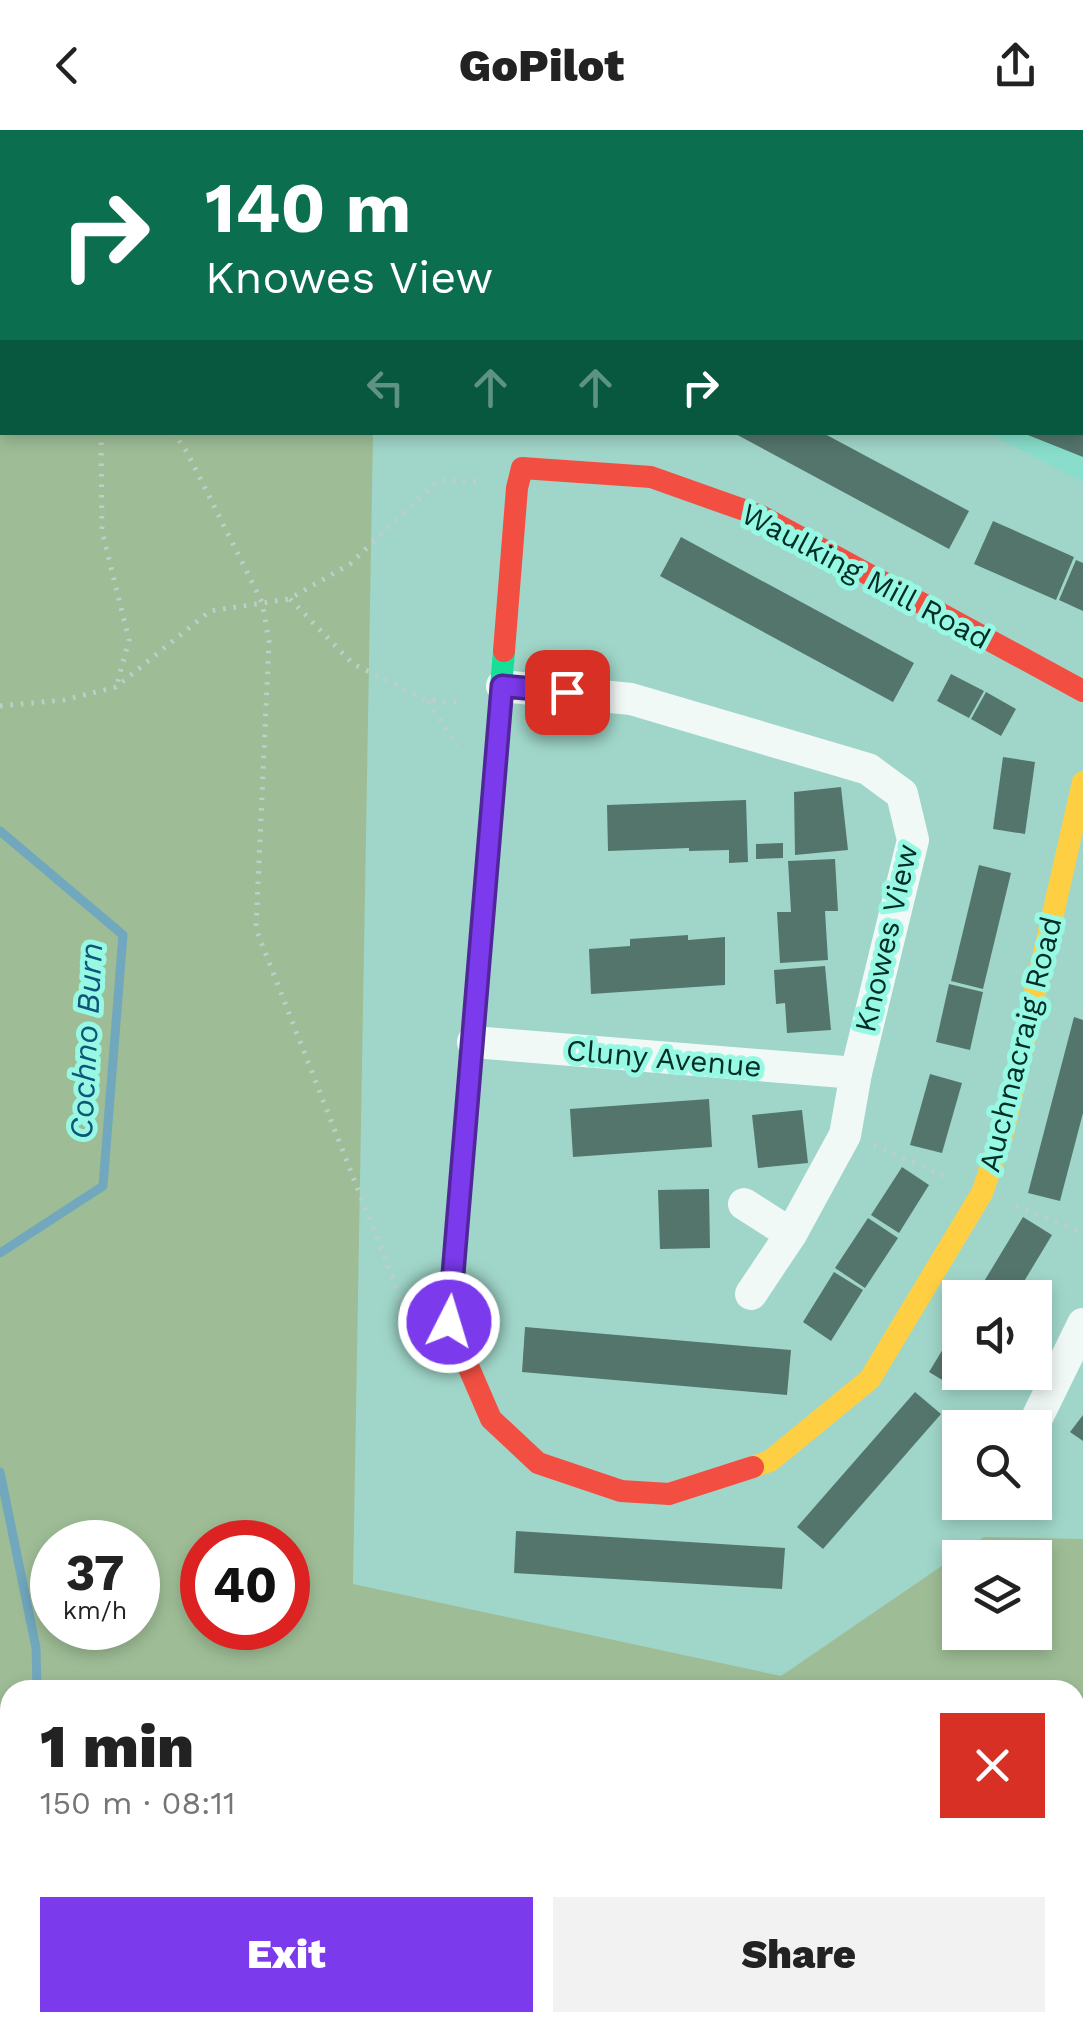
<!DOCTYPE html>
<meta charset="utf-8">
<style>
body{margin:0;font-family:"Work Sans",sans-serif;background:#f2f2f2;color:#222;height:100vh;display:flex;flex-direction:column;font-size:38px;white-space:nowrap}
*{box-sizing:border-box;margin:0}
p{font-size:32px;color:#767676}
.icon{flex:none;width:55px;height:55px;fill:none;stroke:currentColor;stroke-width:2;stroke-linecap:round;stroke-linejoin:round}
.map{position:relative;flex:1;overflow:hidden}
.drawer{position:absolute;left:0px;top:1550px;width:1085px;height:352px;display:flex;flex-direction:column;background:#fff;border-radius:30px 30px 0 0;box-shadow:0 5px 15px #0003}
.drawer>*{flex:none}
.guide{position:absolute;left:0px;top:0px;width:1085px;height:305px;box-shadow:0 5px 15px #0003;background:#0b6e4f;color:#fff;overflow:hidden}
.tools{position:absolute;left:942px;top:1150px;display:grid;gap:20px}
.tools a{display:grid;place-items:center;width:110px;height:110px;border-radius:0px;background:#fff;box-shadow:0 5px 15px #0003;font-size:50px}
.speed{position:absolute;left:30px;top:1390px;display:flex;gap:20px;font-size:50px;font-weight:700;text-align:center}
.speed>*{display:grid;place-content:center;width:130px;height:130px;border-radius:50%;background:#fff;box-shadow:0 5px 15px #0003;line-height:1}
.speed small{font-size:25px;font-weight:400}
.speed .limit{border:15px solid #d22;background:#fff;color:#111}
.pin{position:absolute;display:grid;place-items:center;width:85px;height:85px;color:#fff;margin:-42px;border-radius:20px;box-shadow:0 5px 15px #0006}
.me{position:absolute;width:110px;margin:-55px;rotate:5deg;stroke-linejoin:round;filter:drop-shadow(0 0 8px #0008)}
.turn{display:flex;align-items:center;gap:35px;height:210px;padding:0 40px;font-size:45px}
.turn .icon{width:130px;height:130px;stroke-width:2.5}
.turn b{display:block;font-size:70px;line-height:85px}
.lanes{display:flex;align-items:center;height:95px;padding:0 40px;background:#0003;justify-content:center;gap:50px;direction:ltr}
.lanes .off{opacity:.35}
.round{display:grid;place-items:center;flex:none;width:105px;height:105px;border-radius:0px;background:#f2f2f2}
.overview{display:flex;align-items:center;justify-content:space-between;height:170px;padding:0 40px}
h1{font-size:60px;font-weight:800;line-height:75px}
.action{display:flex;gap:20px;margin-top:auto;padding:20px 40px}
.action a{flex:1;height:115px;border-radius:0px;background:#7c3aed;color:#fff;font-size:40px;font-weight:800;line-height:115px;text-align:center}
.action a+a{background:#f2f2f2;color:#222}
header{display:flex;justify-content:space-between;align-items:center;height:130px;padding:0 40px;background:#fff;font-size:45px;font-weight:800}
.map>svg:first-child{display:block}
.built{fill:#88decb}
.forest{fill:#9ebd96;fill-rule:evenodd}
.lines{fill:none;stroke-linecap:round;stroke-linejoin:round}
.stream{stroke:#71a8be;stroke-width:9}
.building{fill:#54756b}
.path{stroke:#bececb;stroke-width:5;stroke-dasharray:2.5 8;stroke-linecap:butt}
.lane{stroke:#f1f9f7;stroke-width:18}
.street{stroke:#f1f9f7;stroke-width:32}
.fast{stroke:#16e098;stroke-width:22}
.slow{stroke:#ffcf43;stroke-width:22}
.jam{stroke:#f24e42;stroke-width:22}
.route-casing{stroke:#51269a;stroke-width:25}
.route{stroke:#7c3aed;stroke-width:18}
.labels{text-anchor:middle;dominant-baseline:central;stroke-width:10;stroke-linejoin:round;paint-order:stroke}
.street-label{font-size:30px;fill:#002d26;stroke:#97f9e3}
.water-label{font-size:32px;font-style:italic;fill:#0e557a;stroke:#97f9e3}
</style>
<header><svg class="icon" aria-label="back" viewBox="0 0 24 24"><path d="M15 5l-7 7 7 7"/></svg>GoPilot<svg class="icon" aria-label="share" viewBox="0 0 24 24"><path d="M12 15V3M7 8l5-5 5 5M5 13v7h14v-7"/></svg></header>
<div class="map">
<svg width="1083" height="1902" viewBox="0 0 1083 1902">
<rect width="100%" height="100%" fill="#a0d6c9"/>
<!-- built -->
<path class="built" d="M 382,0 L 1083,0 L 1083,352 L 988,303 L 1082,302 L 1082,2 L 382,2 Z"/>
<!-- forest -->
<path class="forest" d="M 0,0 L 382,0 L 2,2 L 2,302 L 373,303 L 353,1454 L 781,1546 L 984,1407 L 1083,1409 L 1083,1902 L 88,1902 L 84,1893 L 1075,1892 L 1075,1560 L 10,1560 L 10,1705 L 0,1671 ZM 52,1412 L 138,1412 L 138,1498 L 52,1498 ZM 202,1412 L 288,1412 L 288,1498 L 202,1498 ZM 960,1428 L 1035,1428 L 1035,1502 L 960,1502 Z"/>
<g class="lines">
<!-- stream -->
<g class="stream">
<path d="M 0,701 L 123,805 L 103,1056 L 0,1123"/>
<path d="M 0,1342 L 36,1518 L 37,1560"/>
<path d="M 314,1892 L 314,1902"/>
</g>
</g>
<!-- building -->
<g class="building">
<path d="M 732,302 L 821,302 L 969,381 L 949,419 Z"/>
<path d="M 1024,302 L 1083,302 L 1083,327 L 1023,303 Z"/>
<path d="M 993,391 L 1074,427 L 1056,470 L 974,434 Z"/>
<path d="M 681,407 L 914,533 L 893,572 L 660,446 Z"/>
<path d="M 1076,430 L 1083,433 L 1083,481 L 1059,470 Z"/>
<path d="M 951,544 L 984,561 L 969,588 L 937,571 Z"/>
<path d="M 986,562 L 1016,579 L 1001,606 L 971,589 Z"/>
<path d="M 1003,627 L 1035,632 L 1025,704 L 993,699 Z"/>
<path d="M 841,657 L 848,720 L 795,725 L 794,662 Z"/>
<path d="M 746,670 L 748,732 L 729,733 L 729,720 L 689,721 L 689,718 L 608,721 L 607,675 Z"/>
<path d="M 783,713 L 783,728 L 756,729 L 756,714 Z"/>
<path d="M 835,729 L 838,781 L 825,781 L 828,830 L 780,833 L 777,782 L 791,782 L 788,731 Z"/>
<path d="M 979,735 L 1011,743 L 983,859 L 951,851 Z"/>
<path d="M 688,805 L 688,810 L 725,807 L 725,855 L 591,864 L 589,819 L 630,816 L 630,809 Z"/>
<path d="M 825,836 L 831,900 L 787,903 L 785,873 L 776,874 L 774,840 Z"/>
<path d="M 949,854 L 983,862 L 970,920 L 936,912 Z"/>
<path d="M 1074,887 L 1083,890 L 1083,983 L 1060,1071 L 1028,1063 Z"/>
<path d="M 930,944 L 962,953 L 942,1023 L 910,1015 Z"/>
<path d="M 709,969 L 712,1017 L 573,1027 L 570,979 Z"/>
<path d="M 802,980 L 808,1033 L 758,1038 L 752,985 Z"/>
<path d="M 902,1037 L 929,1055 L 899,1103 L 871,1085 Z"/>
<path d="M 709,1059 L 710,1118 L 660,1119 L 658,1060 Z"/>
<path d="M 1023,1087 L 1052,1105 L 1014,1168 L 974,1168 Z"/>
<path d="M 868,1088 L 898,1108 L 865,1158 L 835,1138 Z"/>
<path d="M 834,1142 L 863,1160 L 831,1211 L 803,1192 Z"/>
<path d="M 960,1191 L 960,1242 L 969,1242 L 959,1260 L 929,1242 Z"/>
<path d="M 525,1197 L 791,1220 L 787,1265 L 522,1242 Z"/>
<path d="M 915,1262 L 941,1284 L 823,1419 L 797,1397 Z"/>
<path d="M 1083,1285 L 1083,1311 L 1070,1302 Z"/>
<path d="M 516,1401 L 785,1418 L 782,1459 L 514,1443 Z"/>
</g>
<g class="lines">
<!-- path -->
<g class="path">
<path d="M 110,2 L 110,0"/>
<path d="M 0,198 L 2,199"/>
<path d="M 101,302 L 102,401 L 129,510 L 117,554"/>
<path d="M 173,302 L 187,322 L 262,472 L 269,511 L 256,799 L 409,1190"/>
<path d="M 290,469 L 353,534 L 427,570 L 463,573"/>
<path d="M 428,571 L 457,616"/>
<path d="M 0,576 L 64,570 L 116,557 L 210,481 L 289,469 L 350,434 L 438,350 L 480,351"/>
<path d="M 874,1015 L 946,1047"/>
<path d="M 1016,1076 L 1083,1103"/>
</g>
<!-- lane -->
<path class="lane" d="M 1067,2 L 1069,0"/>
<!-- street -->
<g class="street">
<path d="M 502,556 L 631,569 L 868,639 L 902,664 L 913,710 L 856,943 L 845,1005 L 791,1104 L 751,1164"/>
<path d="M 473,912 L 856,943"/>
<path d="M 744,1074 L 791,1104"/>
<path d="M 1032,1298 L 1083,1194"/>
</g>
<!-- fast -->
<path class="fast" d="M 470,930 L 504,521"/>
<!-- slow -->
<path class="slow" d="M 753,1337 L 770,1331 L 870,1249 L 982,1063 L 1004,999 L 1083,652"/>
<!-- jam -->
<g class="jam">
<path d="M 504,521 L 517,358 L 522,338 L 651,347 L 761,386 L 1083,561"/>
<path d="M 470,930 L 449,1192 L 491,1289 L 538,1333 L 621,1361 L 669,1364 L 753,1337"/>
</g>
</g>
<g class="lines">
<defs>
<path id="route" d="M 449,1192 L 502,556 L 567,562"/>
</defs>
<!-- route casing -->
<use href="#route" class="route-casing"/>
<!-- route -->
<use href="#route" class="route"/>
</g>
<g class="labels">
<!-- street labels -->
<g class="street-label">
<text transform="translate(866 446) rotate(28)">Waulking Mill Road</text>
<text transform="translate(886 808) rotate(-77)">Knowes View</text>
<text transform="translate(1020 914) rotate(-76)">Auchnacraig Road</text>
<text transform="translate(664 928) rotate(5)">Cluny Avenue</text>
</g>
<!-- water labels -->
<g class="water-label">
<text transform="translate(86 911) rotate(-87)">Cochno Burn</text>
</g>
</g>
</svg>
<div class="tools">
<a><svg class="icon" aria-label="sound" viewBox="0 0 24 24"><path d="M4 9h4l5-4v14l-5-4H4zM17 9q2 3 0 6"/></svg></a>
<a><svg class="icon" aria-label="search" viewBox="0 0 24 24"><circle cx="10" cy="10" r="6"/><path d="M15 15l6 6"/></svg></a>
<a><svg class="icon" aria-label="layers" viewBox="0 0 24 24"><path d="M12 4l9 5-9 5-9-5zM3 14l9 5 9-5"/></svg></a>
</div>
<div class="speed"><div>37<small>km/h</small></div><div class="limit">40</div></div>
<div class="pin" style="left:567px;top:562px;background:#d93025"><svg class="icon" aria-label="arrive" viewBox="0 0 24 24"><path d="M6 21V4h12l-3 4 3 4H6"/></svg></div>
<svg class="me" style="left:449px;top:1192px" viewBox="-20 -20 40 40"><circle r="17" fill="#7c3aed" stroke="#fff" stroke-width="3"/><path d="M0-11L8 9 0 5-8 9z" fill="#fff"/></svg>
<div class="guide">
<div class="turn"><svg class="icon" aria-label="right" viewBox="0 0 24 24"><path d="M7 20v-9h11M14 6l5 5-5 5"/></svg><div><b>140 m</b>Knowes View</div></div>
<div class="lanes"><svg class="icon off" aria-label="left" viewBox="0 0 24 24"><path d="M17 20v-9H6M10 6l-5 5 5 5"/></svg><svg class="icon off" aria-label="ahead" viewBox="0 0 24 24"><path d="M12 20V5M6 11l6-6 6 6"/></svg><svg class="icon off" aria-label="ahead" viewBox="0 0 24 24"><path d="M12 20V5M6 11l6-6 6 6"/></svg><svg class="icon" aria-label="right" viewBox="0 0 24 24"><path d="M7 20v-9h11M14 6l5 5-5 5"/></svg></div>
</div>
<section class="drawer">
<div class="overview"><div><h1>1 min</h1><p>150 m · 08:11</p></div><a class="round" style="background:#d93025;color:#fff"><svg class="icon" aria-label="close" viewBox="0 0 24 24"><path d="M6 6l12 12M18 6L6 18"/></svg></a></div>
<div class="action"><a>Exit</a><a>Share</a></div>
</section>
</div>
